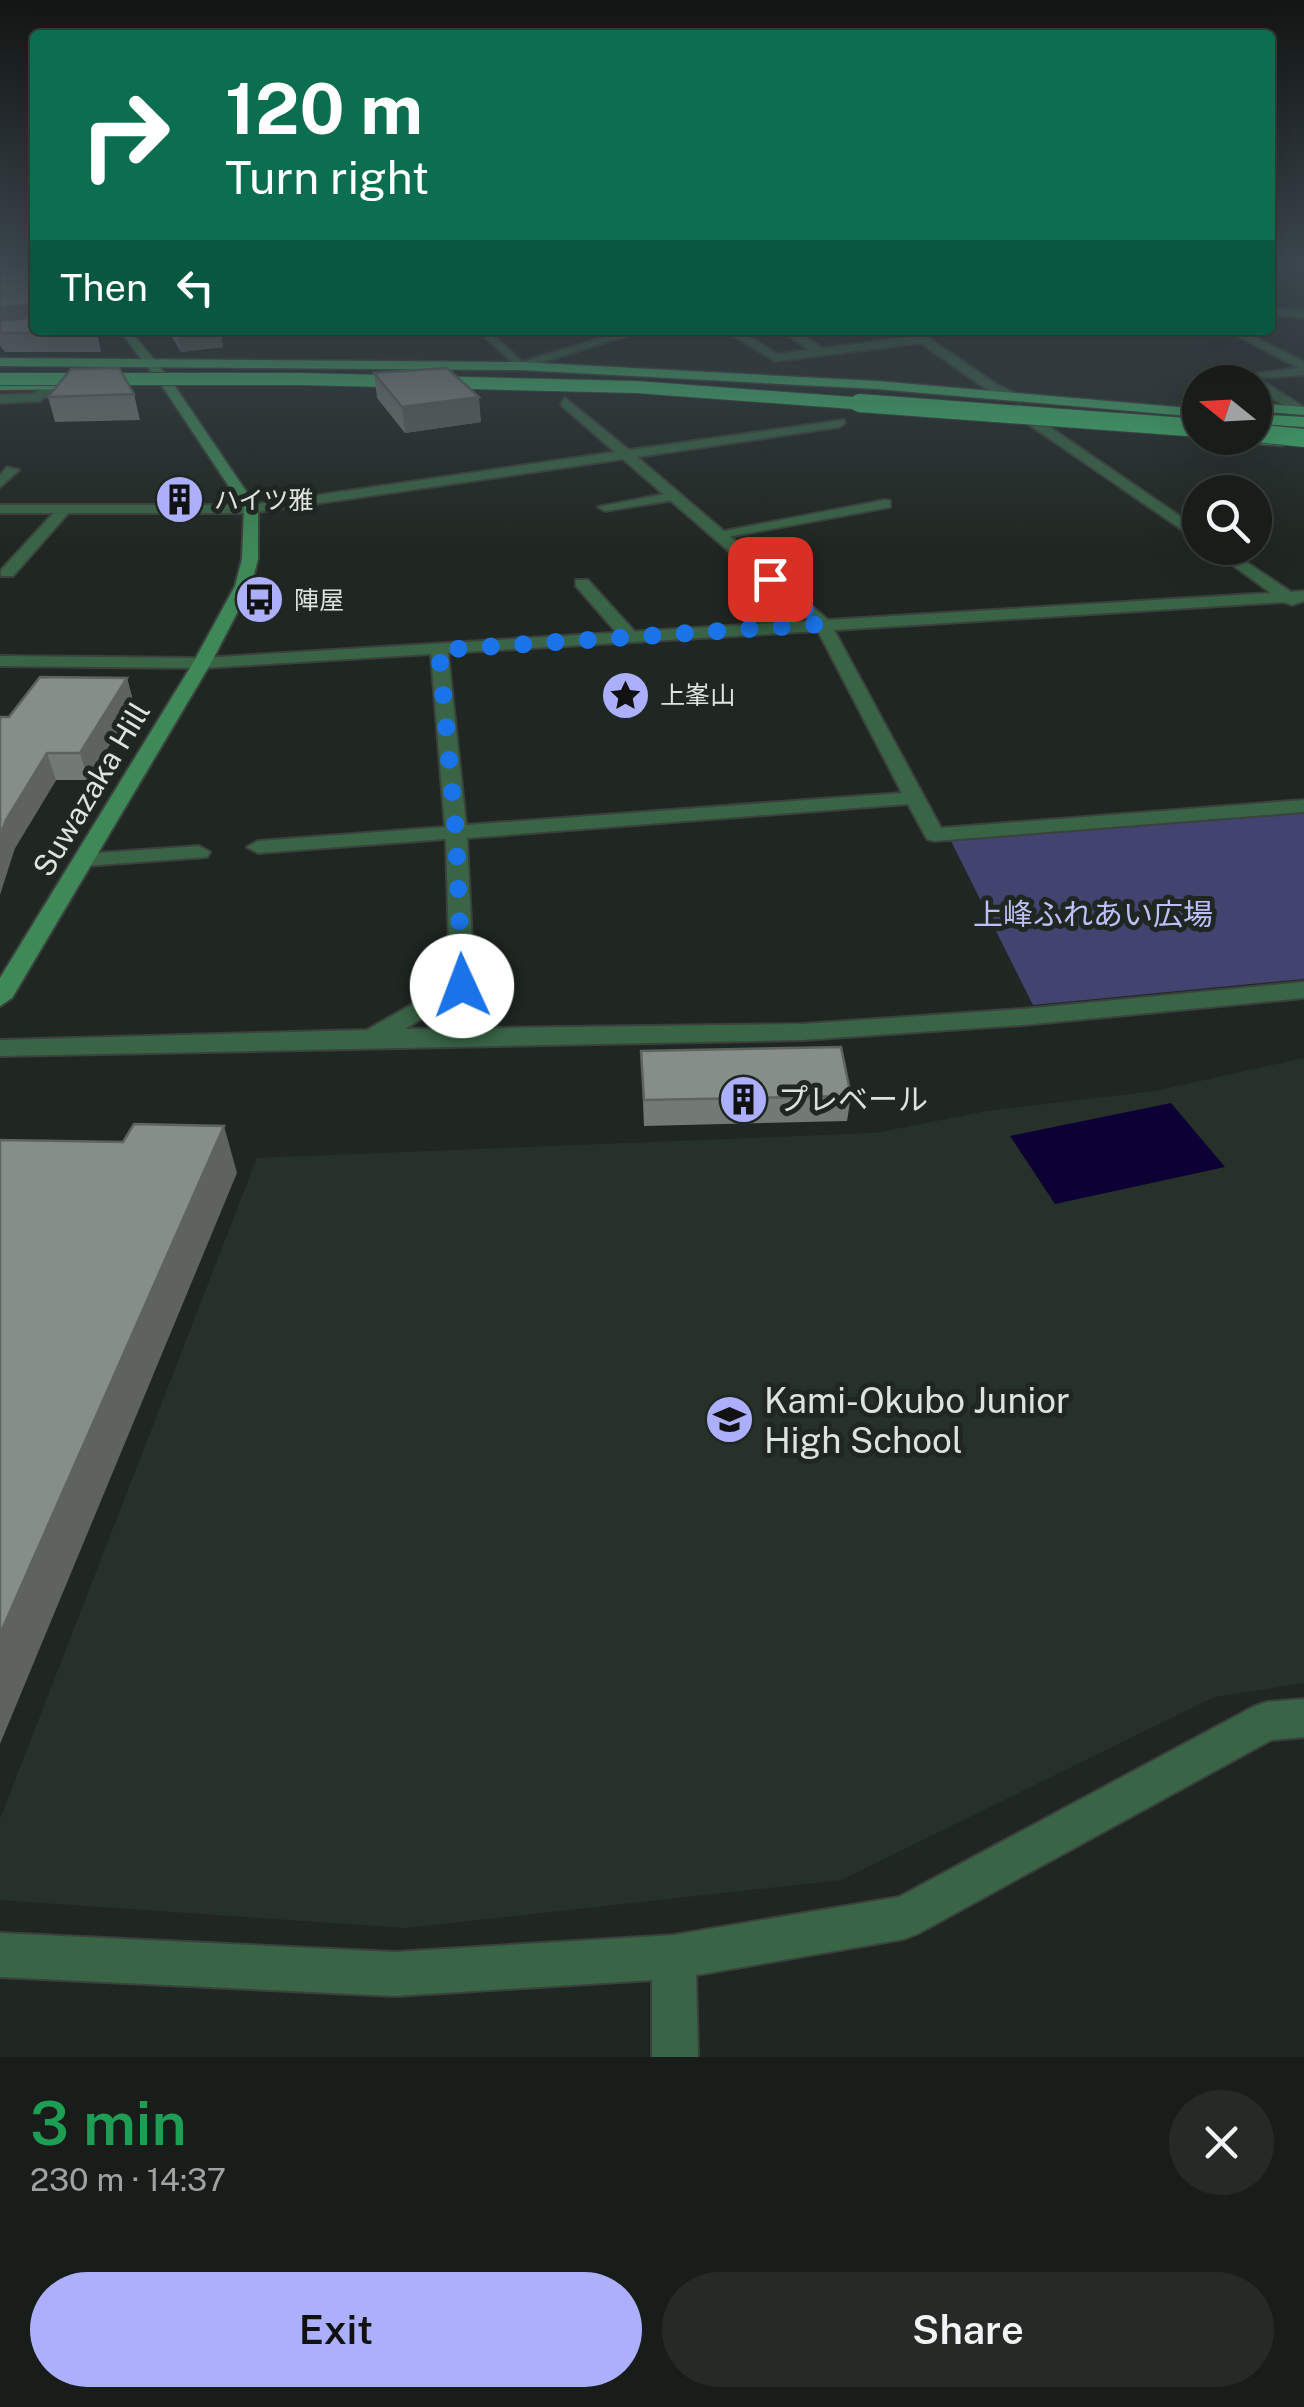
<!DOCTYPE html>
<meta charset="utf-8">
<style>
body{margin:0;font-family:"Public Sans","Noto Sans JP",sans-serif;background:#252a27;color:#f1f3f6;height:100vh;display:flex;flex-direction:column;font-size:38px;white-space:nowrap}
*{box-sizing:border-box;margin:0}
p{font-size:32px;color:#9fa2a2}
.icon{flex:none;width:55px;height:55px;fill:none;stroke:currentColor;stroke-width:2;stroke-linecap:round;stroke-linejoin:round}
.map{position:relative;height:2057px;overflow:hidden}
.sheet{display:flex;flex-direction:column;background:#181d1a;flex:1}
.sheet>*{flex:none}
.banner{position:absolute;left:30px;top:30px;width:1245px;height:305px;border-radius:10px;box-shadow:0 10px 40px #0002,0 0 0 2px #363b39;background:#0b6e4f;color:#fff;overflow:hidden}
.needle{width:65px;rotate:288deg}
.tools{position:absolute;left:1182px;top:365px;display:grid;gap:20px}
.tools a{display:grid;place-items:center;width:90px;height:90px;border-radius:50%;background:#181d1a;box-shadow:0 10px 40px #0002,0 0 0 2px #363b39;font-size:50px}
.pin{position:absolute;display:grid;place-items:center;width:85px;height:85px;color:#fff;margin:-42px;border-radius:20px;box-shadow:0 5px 15px #0006}
.me{position:absolute;width:110px;margin:-55px;rotate:358deg;stroke-linejoin:round;filter:drop-shadow(0 0 8px #0008)}
.turn{display:flex;align-items:center;gap:35px;height:210px;padding:0 30px;font-size:45px}
.turn .icon{width:130px;height:130px;stroke-width:2.5}
.turn b{display:block;font-size:70px;line-height:85px}
.then{display:flex;align-items:center;height:95px;padding:0 30px;background:#0003;gap:20px;font-size:38px}
.round{display:grid;place-items:center;flex:none;width:105px;height:105px;border-radius:52px;background:#252a27}
.head{display:flex;align-items:center;justify-content:space-between;height:170px;padding:0 30px}
h1{font-size:60px;font-weight:600;line-height:75px;color:#1e9e55}
.cta{display:flex;gap:20px;margin-top:auto;padding:20px 30px}
.cta a{flex:1;height:115px;border-radius:60px;background:#acaffb;color:#111;font-size:40px;font-weight:600;line-height:115px;text-align:center}
.cta a+a{background:#252a27;color:#f1f3f6}
.map>svg:first-child{display:block}
.built{fill:#263229}
.green{fill:#42436f}
.water{fill:#0c0034}
.lines{fill:none;stroke-linecap:round;stroke-linejoin:round}
.service-casing{stroke:#3b413c;stroke-width:4}
.minor-casing{stroke:#3b413c;stroke-width:4}
.secondary-casing{stroke:#3b413c;stroke-width:4}
.trunk-casing{stroke:#3b413c;stroke-width:3}
.motorway-casing{stroke:#3b413c;stroke-width:4}
.service{fill:#396546;fill-rule:evenodd}
.minor{fill:#396546;fill-rule:evenodd}
.secondary{fill:#3f8857;fill-rule:evenodd}
.trunk{fill:#42b06a;fill-rule:evenodd}
.motorway{fill:#42bd70;fill-rule:evenodd}
.motorway-bridge-far1-casing{stroke:#3b413c;stroke-width:14;stroke-linecap:butt}
.motorway-bridge-casing{stroke:#3b413c;stroke-width:20;stroke-linecap:butt}
.motorway-bridge-far1{stroke:#42bd70;stroke-width:12}
.motorway-bridge{stroke:#42bd70;stroke-width:18}
.wall{fill:#737a75}
.shaded-wall{fill:#5e635f}
.building{fill:#868e88;stroke:#5e635f;stroke-width:2.5}
.route{stroke:#1a73e8;stroke-width:18;stroke-dasharray:0 32.4}
.labels{text-anchor:middle;dominant-baseline:central;stroke-width:10;stroke-linejoin:round;paint-order:stroke}
.far-poi-label{font-size:25px;fill:#dfe3df;stroke:#202722;text-anchor:start}
.street-label{font-size:30px;fill:#dfe3df;stroke:#202722}
.park-label{font-size:30px;fill:#bdc0f6;stroke:#202722}
.poi-label{font-size:30px;fill:#dfe3df;stroke:#202722;text-anchor:start}
.near-poi-label{font-size:35px;fill:#dfe3df;stroke:#202722;text-anchor:start}
</style>
<div class="map">
<svg width="1304" height="2057" viewBox="0 0 1304 2057">
<rect width="100%" height="100%" fill="#202722"/>
<!-- built -->
<path class="built" d="M 1304,1058 L 1304,1683 L 1214,1697 L 841,1880 L 405,1928 L 0,1900 L 0,1819 L 257,1158 L 875,1133 L 987,1111 L 1155,1091 Z"/>
<!-- green -->
<path class="green" d="M 1304,813 L 1304,979 L 1033,1005 L 951,841 Z"/>
<!-- water -->
<path class="water" d="M 1171,1103 L 1225,1167 L 1055,1204 L 1010,1136 Z"/>
<g class="lines">
<defs>
<g id="service">
<path d="M 7,467 L 19,470 L 0,487 L 0,475 Z"/>
<path d="M 675,492 L 682,496 L 680,499 L 605,511 L 598,507 Z"/>
<path d="M 885,500 L 890,501 L 890,507 L 717,539 L 709,534 Z"/>
<path d="M 59,507 L 71,510 L 13,576 L 1,576 L 1,570 Z"/>
<path d="M 576,580 L 588,580 L 635,632 L 635,640 L 623,640 L 576,586 Z"/>
</g>
<g id="minor">
<path d="M 1270,308 L 1304,312 L 1304,318 L 1270,314 Z"/>
<path d="M 477,330 L 488,330 L 522,362 L 628,330 L 645,330 L 520,369 Z"/>
<path d="M 753,330 L 773,330 L 750,337 L 777,354 L 810,350 L 780,330 L 793,330 L 823,348 L 913,337 L 905,330 L 917,330 L 997,385 L 1025,398 L 1019,402 L 989,391 L 921,343 L 775,361 L 734,336 Z"/>
<path d="M 1226,330 L 1240,330 L 1304,362 L 1304,375 L 1257,378 L 1304,407 L 1304,413 L 1297,413 L 1255,388 L 1255,382 L 1246,382 L 1238,376 L 1299,368 Z"/>
<path d="M 48,383 L 58,386 L 40,401 L 0,403 L 0,395 L 33,394 Z"/>
<path d="M 565,398 L 629,450 L 844,420 L 845,423 L 839,427 L 637,457 L 828,620 L 1271,593 L 1209,548 L 1225,548 L 1291,592 L 1304,591 L 1304,601 L 1292,605 L 1284,602 L 834,630 L 941,828 L 1304,800 L 1304,812 L 934,841 L 927,839 L 908,804 L 467,838 L 474,986 L 405,1029 L 802,1024 L 1023,1009 L 1304,982 L 1304,998 L 1023,1025 L 802,1040 L 0,1056 L 0,1040 L 367,1030 L 450,983 L 446,839 L 258,853 L 247,847 L 258,841 L 445,827 L 431,654 L 202,668 L 0,666 L 0,656 L 202,658 L 809,621 L 623,459 L 251,513 L 0,513 L 0,505 L 251,505 L 615,452 L 561,405 ZM 818,631 L 902,793 L 466,825 L 448,653 Z"/>
<path d="M 1027,417 L 1035,417 L 1200,530 L 1200,542 L 1027,423 Z"/>
<path d="M 199,846 L 210,852 L 207,857 L 84,866 L 73,860 L 84,854 Z"/>
<path d="M 1304,1699 L 1304,1737 L 1271,1740 L 919,1933 L 904,1939 L 696,1975 L 698,2057 L 652,2057 L 652,1980 L 395,1996 L 0,1977 L 0,1933 L 395,1952 L 674,1935 L 899,1897 L 1253,1707 L 1267,1702 Z"/>
</g>
<path id="secondary" d="M 119,330 L 130,330 L 172,382 L 258,509 L 258,559 L 251,586 L 211,663 L 12,998 L 0,1006 L 0,978 L 193,663 L 235,586 L 242,559 L 244,509 L 163,387 Z"/>
<g id="trunk">
<path d="M 0,358 L 520,362 L 877,381 L 1200,409 L 1200,417 L 877,389 L 520,370 L 0,366 Z"/>
<path d="M 0,382 L 93,381 L 100,385 L 93,389 L 0,390 Z"/>
<path d="M 1255,403 L 1304,407 L 1304,415 L 1255,411 Z"/>
<path d="M 1255,435 L 1290,442 L 1283,446 L 1232,442 L 1225,438 Z"/>
</g>
<path id="motorway" d="M 1255,414 L 1304,417 L 1304,427 L 1255,424 Z"/>
</defs>
<!-- service casing -->
<use href="#service" class="service-casing"/>
<!-- minor casing -->
<use href="#minor" class="minor-casing"/>
<!-- secondary casing -->
<use href="#secondary" class="secondary-casing"/>
<!-- trunk casing -->
<use href="#trunk" class="trunk-casing"/>
<!-- motorway casing -->
<use href="#motorway" class="motorway-casing"/>
<!-- service -->
<use href="#service" class="service"/>
<!-- minor -->
<use href="#minor" class="minor"/>
<!-- secondary -->
<use href="#secondary" class="secondary"/>
<!-- trunk -->
<use href="#trunk" class="trunk"/>
<!-- motorway -->
<use href="#motorway" class="motorway"/>
<defs>
<path id="motorway-bridge-far1" d="M 0,379 L 301,379 L 636,387 L 894,406"/>
<g id="motorway-bridge">
<path d="M 859,403 L 1200,428"/>
<path d="M 1255,433 L 1304,438"/>
</g>
</defs>
<!-- motorway-bridge-far1 casing -->
<use href="#motorway-bridge-far1" class="motorway-bridge-far1-casing"/>
<!-- motorway-bridge casing -->
<use href="#motorway-bridge" class="motorway-bridge-casing"/>
<!-- motorway-bridge-far1 -->
<use href="#motorway-bridge-far1" class="motorway-bridge-far1"/>
<!-- motorway-bridge -->
<use href="#motorway-bridge" class="motorway-bridge"/>
</g>
<!-- wall -->
<g class="wall">
<path d="M 0,263 L 35,263 L 35,330 L 97,333 L 101,352 L 5,352 L 0,346 Z"/>
<path d="M 168,330 L 220,330 L 223,347 L 181,352 Z"/>
<path d="M 374,373 L 481,422 L 405,433 L 377,398 Z"/>
<path d="M 134,394 L 140,420 L 55,422 L 48,397 Z"/>
<path d="M 127,678 L 134,705 L 88,780 L 56,780 L 15,848 L 9,717 Z"/>
<path d="M 641,1051 L 851,1096 L 847,1121 L 644,1126 Z"/>
</g>
<!-- shaded-wall -->
<g class="shaded-wall">
<path d="M 0,263 L 33,263 L 35,270 L 0,274 Z"/>
<path d="M 30,305 L 35,323 L 0,327 L 0,308 Z"/>
<path d="M 201,330 L 220,330 L 223,347 L 181,352 L 177,333 Z"/>
<path d="M 479,397 L 481,422 L 405,433 L 402,407 Z"/>
<path d="M 127,678 L 134,705 L 88,780 L 80,753 Z"/>
<path d="M 47,753 L 56,780 L 15,848 L 0,895 L 0,836 L 6,820 Z"/>
<path d="M 224,1126 L 237,1173 L 0,1744 L 0,1634 Z"/>
</g>
<!-- building -->
<g class="building">
<path d="M 34,263 L 35,263 L 35,309 L 30,305 L 0,308 L 0,269 L 31,266 Z"/>
<path d="M 35,317 L 35,330 L 95,330 L 97,333 L 0,333 L 0,321 Z"/>
<path d="M 176,330 L 201,330 L 177,333 Z"/>
<path d="M 119,368 L 134,394 L 48,397 L 71,369 Z"/>
<path d="M 447,368 L 479,397 L 402,407 L 374,373 Z"/>
<path d="M 40,677 L 127,678 L 80,753 L 47,753 L 6,820 L 0,836 L 0,717 L 9,717 Z"/>
<path d="M 841,1047 L 851,1096 L 644,1100 L 641,1051 Z"/>
<path d="M 134,1124 L 224,1126 L 0,1634 L 0,1140 L 123,1142 Z"/>
</g>
<!-- sky -->
<linearGradient id="sky" x2="0" y2="1"><stop stop-color="#121513"/><stop offset="0.48" stop-color="#3c474f"/><stop offset="1" stop-color="#3c474f" stop-opacity="0"/></linearGradient>
<rect width="1304" height="551" fill="url(#sky)"/>
<g class="lines">
<!-- route -->
<path class="route" d="M 462,986 L 456,833 L 439,650 L 823,624 L 770,579"/>
</g>
<!-- icons -->
<defs>
<symbol id="building-disc" viewBox="-11 -11 22 22"><circle r="9.5" fill="#acaffb" stroke="#202722"/><path d="M-4-6H4V6H1V3H-1V6H-4ZM-2.5-4.3h1.7v1.8h-1.7ZM.8-4.3h1.7v1.8H.8ZM-2.5-1h1.7V.8h-1.7ZM.8-1h1.7V.8H.8Z" fill="#111"/></symbol>
<symbol id="bus-disc" viewBox="-11 -11 22 22"><circle r="9.5" fill="#acaffb" stroke="#202722"/><path d="M-5-6H5V4H4V6H2V4H-2V6H-4V4H-5ZM-3.5-4V0h7V-4ZM-3.5 1.2v1.5H-2V1.2ZM2 1.2v1.5H3.5V1.2Z" fill="#111"/></symbol>
<symbol id="sight-disc" viewBox="-11 -11 22 22"><circle r="9.5" fill="#acaffb" stroke="#202722"/><path d="M0-6L1.8-2.2L6-1.7L2.9 1.2L3.7 5.4L0 3.3L-3.7 5.4L-2.9 1.2L-6-1.7L-1.8-2.2Z" fill="#111"/></symbol>
<symbol id="school-disc" viewBox="-11 -11 22 22"><circle r="9.5" fill="#acaffb" stroke="#202722"/><path d="M0-5L7-2L0 1L-7-2ZM-4 1L0 2.5L4 1V4Q0 6-4 4Z" fill="#111"/></symbol>
</defs>
<g fill-rule="evenodd">
<use href="#building-disc" x="152" y="472" width="55" height="55"/>
<use href="#bus-disc" x="232" y="572" width="55" height="55"/>
<use href="#sight-disc" x="598" y="668" width="55" height="55"/>
<use href="#building-disc" x="716" y="1072" width="55" height="55"/>
<use href="#school-disc" x="702" y="1392" width="55" height="55"/>
</g>
<g class="labels">
<!-- far-poi labels -->
<g class="far-poi-label">
<text x="214" y="500">ハイツ雅</text>
<text x="294" y="600">陣屋</text>
<text x="660" y="695">上峯山</text>
</g>
<!-- street labels -->
<g class="street-label">
<text transform="translate(91 789) rotate(-59)">Suwazaka Hill</text>
</g>
<!-- park labels -->
<g class="park-label">
<text x="1093" y="914">上峰ふれあい広場</text>
</g>
<!-- poi labels -->
<g class="poi-label">
<text x="778" y="1099">プレベール</text>
</g>
<!-- near-poi labels -->
<g class="near-poi-label">
<text x="764" y="1400">Kami-Okubo Junior<tspan x="764" dy="40">High School</tspan></text>
</g>
</g>
</svg>
<div class="tools">
<a><svg class="needle" viewBox="-14 -14 28 28"><path d="M0-13l5 13h-10z" fill="#e53935"/><path d="M0 13l5-13h-10z" fill="#9fa2a2"/></svg></a>
<a><svg class="icon" aria-label="search" viewBox="0 0 24 24"><circle cx="10" cy="10" r="6"/><path d="M15 15l6 6"/></svg></a>
</div>
<div class="pin" style="left:770px;top:579px;background:#d93025"><svg class="icon" aria-label="arrive" viewBox="0 0 24 24"><path d="M6 21V4h12l-3 4 3 4H6"/></svg></div>
<svg class="me" style="left:462px;top:986px" viewBox="-20 -20 40 40"><circle r="19" fill="#fff"/><path d="M0-13L10 11 0 6-10 11z" fill="#1a73e8"/></svg>
<div class="banner">
<div class="turn"><svg class="icon" aria-label="right" viewBox="0 0 24 24"><path d="M7 20v-9h11M14 6l5 5-5 5"/></svg><div><b>120 m</b>Turn right</div></div>
<div class="then">Then<svg class="icon" aria-label="left" viewBox="0 0 24 24"><path d="M17 20v-9H6M10 6l-5 5 5 5"/></svg></div>
</div>
</div>
<section class="sheet">
<div class="head"><div><h1>3 min</h1><p>230 m · 14:37</p></div><a class="round"><svg class="icon" aria-label="close" viewBox="0 0 24 24"><path d="M6 6l12 12M18 6L6 18"/></svg></a></div>
<div class="cta"><a>Exit</a><a>Share</a></div>
</section>
